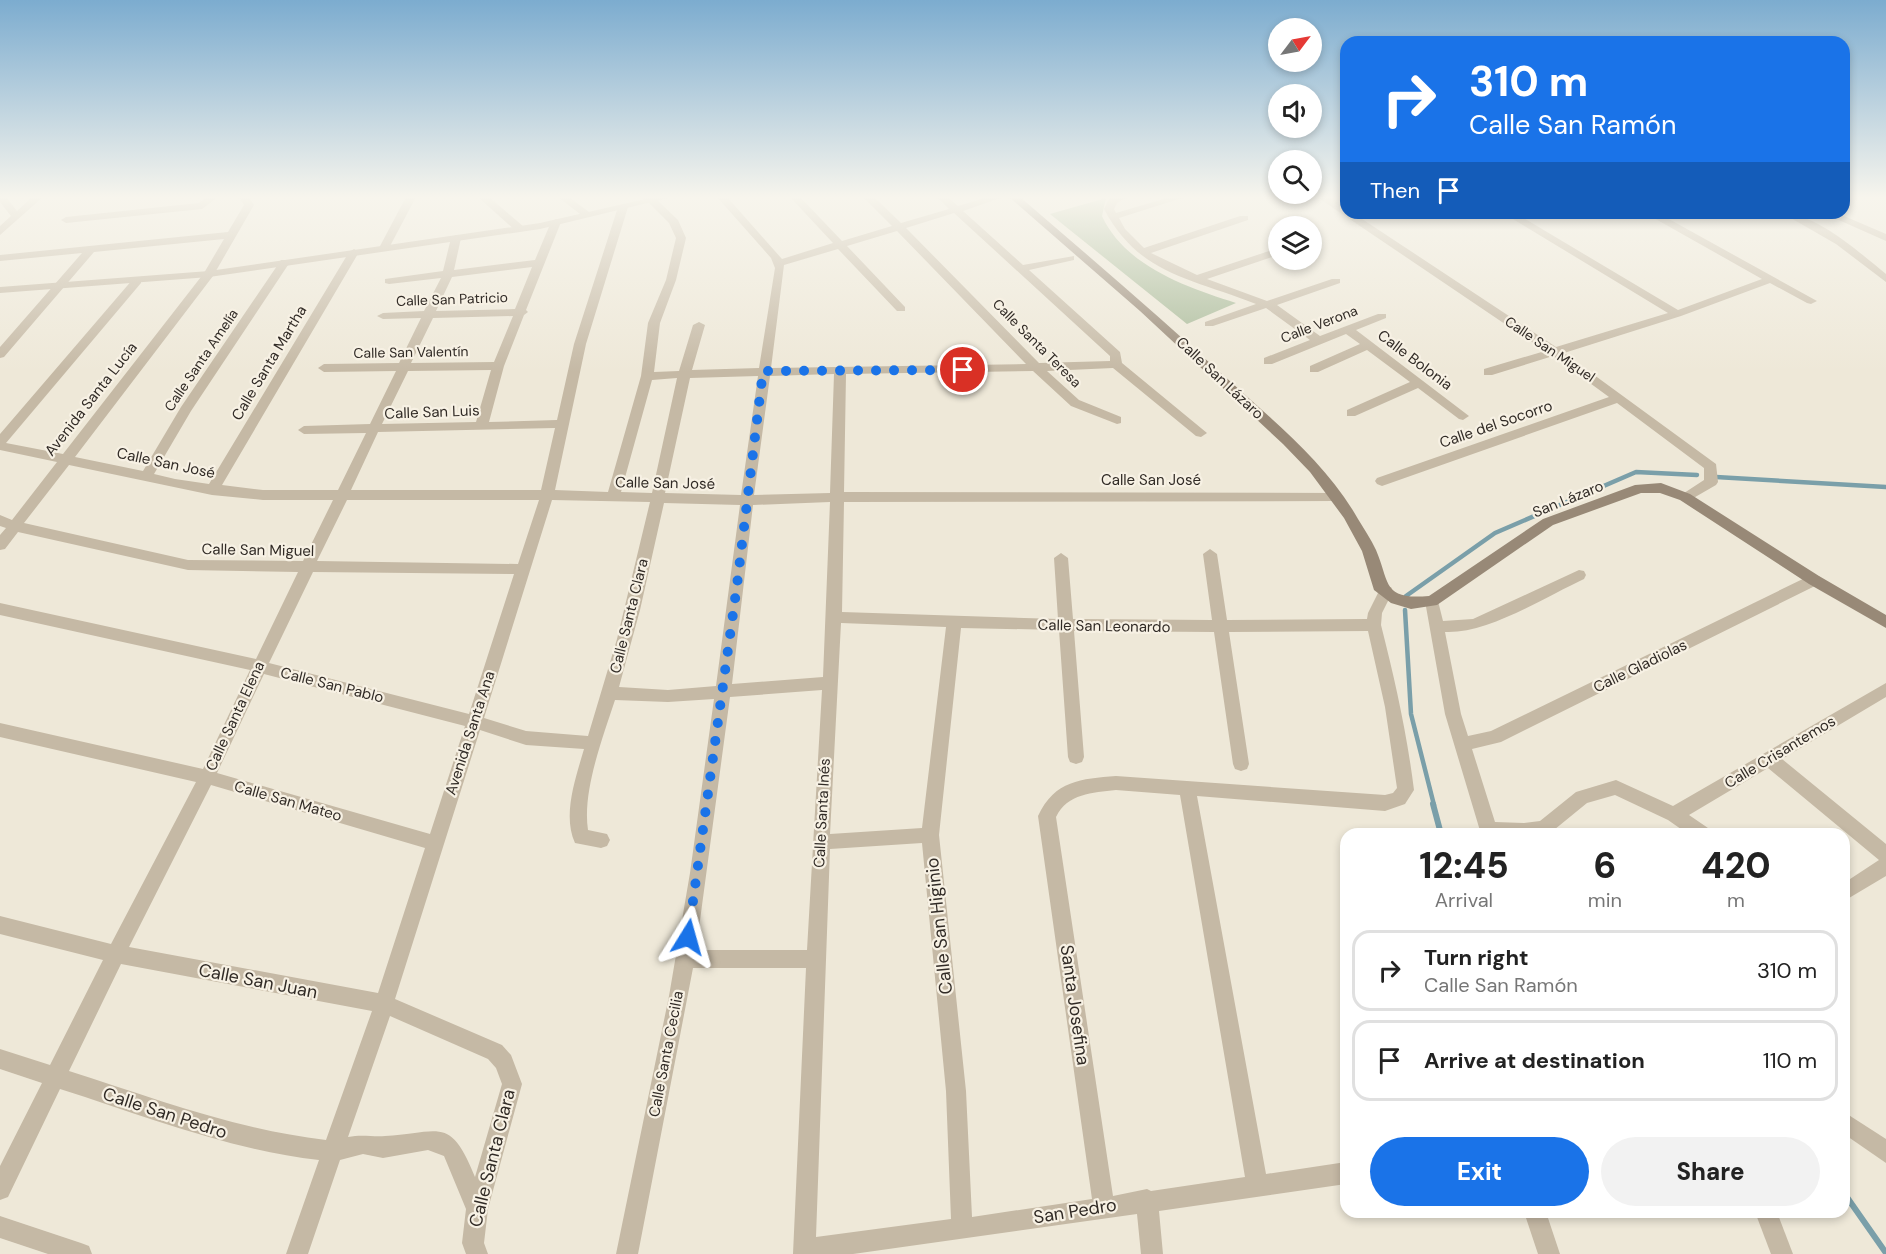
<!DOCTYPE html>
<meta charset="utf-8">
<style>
body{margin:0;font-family:"DM Sans",sans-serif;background:#f2f2f2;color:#222;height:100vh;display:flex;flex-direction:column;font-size:22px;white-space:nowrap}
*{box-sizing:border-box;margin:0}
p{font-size:20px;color:#767676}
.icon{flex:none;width:33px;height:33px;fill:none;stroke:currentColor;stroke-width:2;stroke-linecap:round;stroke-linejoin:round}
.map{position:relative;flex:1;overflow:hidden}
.side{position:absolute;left:1340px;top:828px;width:510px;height:390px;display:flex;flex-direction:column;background:#fff;border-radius:18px;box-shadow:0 3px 9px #0003}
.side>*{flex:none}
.banner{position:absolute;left:1340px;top:36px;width:510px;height:183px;border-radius:18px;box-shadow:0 3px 9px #0003;background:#1a73e8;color:#fff;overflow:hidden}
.needle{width:39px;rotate:58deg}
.buttons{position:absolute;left:1268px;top:18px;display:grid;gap:12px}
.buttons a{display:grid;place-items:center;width:54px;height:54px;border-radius:50%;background:#fff;box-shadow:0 3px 9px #0003;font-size:30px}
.pin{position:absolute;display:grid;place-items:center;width:51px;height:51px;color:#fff;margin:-26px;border:3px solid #fff;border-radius:50%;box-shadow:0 2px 6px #0007}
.me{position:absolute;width:66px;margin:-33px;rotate:8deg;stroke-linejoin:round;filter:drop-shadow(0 0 4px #0008)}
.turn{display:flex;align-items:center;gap:21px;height:126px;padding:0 30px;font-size:27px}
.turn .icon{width:78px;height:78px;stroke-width:2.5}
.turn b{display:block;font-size:42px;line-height:51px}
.then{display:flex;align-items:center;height:57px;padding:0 30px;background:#0003;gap:12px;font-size:22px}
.eta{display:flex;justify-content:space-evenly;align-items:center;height:102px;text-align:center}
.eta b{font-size:36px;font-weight:800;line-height:42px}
.cta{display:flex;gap:12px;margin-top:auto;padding:12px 30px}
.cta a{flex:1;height:69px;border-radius:36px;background:#1a73e8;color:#fff;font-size:24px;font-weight:800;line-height:69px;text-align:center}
.cta a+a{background:#f2f2f2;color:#222}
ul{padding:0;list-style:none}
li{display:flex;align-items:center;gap:18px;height:81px;margin:0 12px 9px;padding:0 18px;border:3px solid #e0e0e0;border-radius:18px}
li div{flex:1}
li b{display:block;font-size:22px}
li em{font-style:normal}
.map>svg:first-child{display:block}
.green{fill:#aabb9a}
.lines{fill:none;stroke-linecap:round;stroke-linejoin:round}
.stream-far1{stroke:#7a9fa9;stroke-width:4.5}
.stream{stroke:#7a9fa9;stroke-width:6}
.minor{fill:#c5b9a5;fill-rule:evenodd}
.tertiary{fill:#c5b9a5;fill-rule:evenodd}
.secondary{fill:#988977;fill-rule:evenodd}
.route{stroke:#1a73e8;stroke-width:10;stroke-dasharray:0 18}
.labels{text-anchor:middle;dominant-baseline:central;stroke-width:4.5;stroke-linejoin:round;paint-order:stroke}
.far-street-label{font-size:14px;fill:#312b26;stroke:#f7f1e4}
.street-label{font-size:15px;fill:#312b26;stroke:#f7f1e4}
.near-street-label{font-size:18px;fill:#312b26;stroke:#f7f1e4}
</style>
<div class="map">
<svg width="1886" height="1254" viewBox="0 0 1886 1254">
<rect width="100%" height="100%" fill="#eee8d8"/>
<!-- green -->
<path class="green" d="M 1106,198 L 1102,216 C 1125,266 1186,287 1236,303 L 1187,324 L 1050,214 Z"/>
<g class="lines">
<!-- stream-far1 -->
<g class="stream-far1">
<path d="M 1716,477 L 1886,487"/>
<path d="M 1406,596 L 1495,533 L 1636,472 L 1697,475"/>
<path d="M 1405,610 L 1411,714 L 1434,805"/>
</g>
<!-- stream -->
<g class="stream">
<path d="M 1433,804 L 1441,834"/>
<path d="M 1844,1193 L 1886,1253"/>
</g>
<!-- minor -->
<g class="minor">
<path d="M 0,197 L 6,197 L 17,211 L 32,197 L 43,197 L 0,235 L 0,226 L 11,216 L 0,202 Z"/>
<path d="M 207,197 L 218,197 L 202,209 L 66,223 L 61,220 L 66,217 L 199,203 Z"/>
<path d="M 239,197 L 249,197 L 254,205 L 213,276 L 75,457 L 143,471 L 181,407 L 281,260 L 289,260 L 290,262 L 191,411 L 154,474 L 175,479 L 209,484 L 349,252 L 354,249 L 359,252 L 222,485 L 263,490 L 338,490 L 366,433 L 304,434 L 298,430 L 304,426 L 370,424 L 396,371 L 324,372 L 318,368 L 324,364 L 399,363 L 421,318 L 383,319 L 377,316 L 383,313 L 424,311 L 441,278 L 389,284 L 385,283 L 385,279 L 443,271 L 451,238 L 456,235 L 461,238 L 454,270 L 535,260 L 551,222 L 556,219 L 561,222 L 526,310 L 528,312 L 524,315 L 504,366 L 489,422 L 557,420 L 574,344 L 618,207 L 623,204 L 628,207 L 586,344 L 555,490 L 608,492 L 641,376 L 648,323 L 666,280 L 676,238 L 669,223 L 643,197 L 654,197 L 678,220 L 686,238 L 676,280 L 660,323 L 654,372 L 679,371 L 693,325 L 699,322 L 705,325 L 692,370 L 759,368 L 775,268 L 771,258 L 717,197 L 727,197 L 782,259 L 833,243 L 790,197 L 800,197 L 842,241 L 892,226 L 863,197 L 874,197 L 901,223 L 949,209 L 937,197 L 948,197 L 958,206 L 988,197 L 1003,197 L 963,211 L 1023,265 L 1074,256 L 1074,260 L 1029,270 L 1120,352 L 1122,363 L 1207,433 L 1201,437 L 1196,436 L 1113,368 L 1047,371 L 1079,400 L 1121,417 L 1121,423 L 1117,424 L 1071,406 L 1033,371 L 846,374 L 844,492 L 1340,493 L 1342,496 L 1340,499 L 1335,501 L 844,502 L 842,612 L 1058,619 L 1054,558 L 1061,553 L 1068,558 L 1073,619 L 1212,620 L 1203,554 L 1210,549 L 1217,554 L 1227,620 L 1367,619 L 1368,613 L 1381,587 L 1391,587 L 1393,591 L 1382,613 L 1381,625 C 1395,680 1407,734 1414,790 L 1405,804 L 1385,811 L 1197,796 L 1266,1174 L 1346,1162 L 1346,1184 L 1159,1211 L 1163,1254 L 1141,1254 L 1137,1214 L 853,1254 L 793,1254 L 806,968 L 693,968 L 638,1254 L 616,1254 L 669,996 L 690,873 L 714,699 L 668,702 L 615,700 C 603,737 582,791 588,830 L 607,834 L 610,840 L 607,846 L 601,848 L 575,843 C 562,815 576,777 584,749 L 526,745 L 480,730 L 395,999 L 502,1045 L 511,1055 L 522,1084 L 488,1209 L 484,1243 L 488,1254 L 466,1254 L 462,1243 L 466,1209 L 444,1156 L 428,1150 L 383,1158 L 363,1154 L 340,1160 L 308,1254 L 286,1254 L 319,1160 C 230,1150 145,1116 60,1089 L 8,1197 L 0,1200 L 0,1166 L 42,1083 L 0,1069 L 0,1049 L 50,1065 L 103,960 L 0,934 L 0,916 L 111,944 L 196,782 L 0,737 L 0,723 L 203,769 L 250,670 L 0,615 L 0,603 L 256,659 L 298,572 L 188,570 L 18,532 L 5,549 L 0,550 L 0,535 L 6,528 L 0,526 L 0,515 L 12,520 L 57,462 L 0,450 L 0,434 L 133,279 L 141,279 L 141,283 L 6,443 L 63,454 L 204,273 L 224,239 L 94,252 L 4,357 L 0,358 L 0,347 L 82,253 L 0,261 L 0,255 L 228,232 L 244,205 ZM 954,213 L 1110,356 L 1110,361 L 1039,363 L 906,228 ZM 897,231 L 1026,364 L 771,368 L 784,265 L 838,249 L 897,311 L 905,311 L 905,307 L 847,246 ZM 532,267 L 515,309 L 436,311 L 452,277 ZM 513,316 L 494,362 L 411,363 L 433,318 ZM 491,370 L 476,422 L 382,424 L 408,371 ZM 834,374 L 830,493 L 754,495 L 770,376 ZM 758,376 L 741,495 L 665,493 L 690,378 ZM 677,378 L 652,493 L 621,492 L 652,380 ZM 555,428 L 541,490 L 351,490 L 378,432 ZM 69,465 L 212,495 L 263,500 L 333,500 L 303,561 L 188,560 L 24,523 ZM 347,500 L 539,500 L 518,564 L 317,561 ZM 552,500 L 650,502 L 617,639 L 588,736 L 526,731 L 484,718 ZM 830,502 L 823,677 L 732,684 L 753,505 ZM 664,503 L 740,505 L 716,686 L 668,690 L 619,687 L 640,610 ZM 313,572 L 514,574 L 469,714 L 269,663 ZM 841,623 L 946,627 L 922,828 L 830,834 ZM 961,628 L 1059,630 L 1068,757 L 1070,762 L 1076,764 L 1082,762 L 1084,757 L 1074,631 L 1214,632 L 1233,764 L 1235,769 L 1241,771 L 1247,769 L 1249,764 L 1229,632 L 1368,631 L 1385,707 L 1397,788 L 1393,793 L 1385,795 L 1116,776 C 1081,779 1055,780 1038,816 L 1092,1199 L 972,1217 L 966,1091 L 939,835 ZM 264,674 L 465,726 L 430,834 L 217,773 ZM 822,690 L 807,950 L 696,950 L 730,697 ZM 211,785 L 425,848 L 378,993 L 129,947 ZM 1116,790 L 1180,795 L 1245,1177 L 1151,1191 L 1147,1189 L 1113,1196 L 1056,817 C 1068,793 1092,793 1116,790 ZM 922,843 L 946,1091 L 951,1219 L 816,1237 L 830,849 ZM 121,964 L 372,1011 L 326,1140 C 237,1130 154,1098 69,1071 ZM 390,1016 L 488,1059 L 496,1068 L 502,1084 L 475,1177 C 450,1115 440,1133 385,1136 C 372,1137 362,1134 348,1137 Z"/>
<path d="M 406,197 L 416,197 L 389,248 L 380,250 L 379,248 Z"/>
<path d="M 478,197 L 489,197 L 524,227 L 524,231 L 516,231 Z"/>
<path d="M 558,197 L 569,197 L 593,215 L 584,217 Z"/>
<path d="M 1114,197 L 1127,197 L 1117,203 L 1114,209 L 1116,213 L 1170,197 L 1185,197 L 1119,218 L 1125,229 L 1144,248 L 1240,216 L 1248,216 L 1248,220 L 1151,253 L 1197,275 L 1278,248 L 1278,255 L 1207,279 L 1267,301 L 1332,279 L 1340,279 L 1340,283 L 1277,305 L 1320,336 L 1378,314 L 1386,314 L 1386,318 L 1356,330 L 1469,416 L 1463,420 L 1459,419 L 1418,388 L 1355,416 L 1347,416 L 1347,410 L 1410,382 L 1367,350 L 1318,372 L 1310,372 L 1310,366 L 1360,344 L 1346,334 L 1272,364 L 1264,364 L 1264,358 L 1310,340 L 1266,308 L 1213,326 L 1205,326 L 1205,322 L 1256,304 C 1191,278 1139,275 1104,209 L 1109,199 Z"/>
<path d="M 1317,197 L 1329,197 L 1346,208 L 1346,213 L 1353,213 L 1556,347 L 1668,313 L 1503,213 L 1515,213 L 1678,310 L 1762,279 L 1645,213 L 1658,213 L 1817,301 L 1811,304 L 1807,303 L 1770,283 L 1681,316 L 1564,353 L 1716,464 L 1718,482 L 1716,485 L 1690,500 L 1685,502 L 1678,497 L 1704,480 L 1704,468 L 1617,403 L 1382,486 L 1377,484 L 1375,481 L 1377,478 L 1609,397 L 1553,356 L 1492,375 L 1484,375 L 1484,369 L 1545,351 Z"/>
<path d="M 1782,213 C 1816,213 1860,253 1886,274 L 1886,282 L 1836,244 Z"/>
<path d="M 1823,213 L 1837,213 L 1886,234 L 1886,241 Z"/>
<path d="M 1579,570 L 1584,571 L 1586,575 L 1584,579 C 1545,597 1488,634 1445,632 L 1461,714 L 1468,736 L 1491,731 L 1809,576 L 1819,576 L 1821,580 L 1819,584 L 1501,742 L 1472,749 L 1495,822 L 1524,823 L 1540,821 L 1576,792 L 1616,780 L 1673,806 L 1886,683 L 1886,697 L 1782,759 L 1886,844 L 1886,876 L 1844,901 L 1844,883 L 1879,860 L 1768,768 L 1689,815 L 1708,828 L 1711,834 L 1688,834 L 1668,820 L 1615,795 L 1587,803 L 1549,834 L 1481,834 L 1445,714 L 1425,601 L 1427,597 L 1437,597 L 1443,621 L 1473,619 Z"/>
<path d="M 1844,1112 L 1886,1139 L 1886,1163 L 1844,1134 Z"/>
<path d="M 1524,1212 L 1546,1212 L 1560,1254 L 1538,1254 Z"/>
<path d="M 1755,1212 L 1777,1212 L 1793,1254 L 1771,1254 Z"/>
<path d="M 0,1216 L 81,1243 L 89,1246 L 92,1254 L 48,1254 L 0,1238 Z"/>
</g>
<!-- tertiary -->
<path class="tertiary" d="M 654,197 L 672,197 L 540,229 L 209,277 L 0,293 L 0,287 L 209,271 L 540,223 Z"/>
<!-- secondary -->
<path class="secondary" d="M 1009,197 L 1020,197 C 1091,258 1162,319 1232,383 C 1277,424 1327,464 1358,519 C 1364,529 1371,539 1376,550 C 1390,583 1382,600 1429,596 L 1543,519 L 1635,485 L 1661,483 L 1690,494 L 1819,576 L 1886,615 L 1886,628 L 1809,584 L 1680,500 L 1660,493 L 1641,493 L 1553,525 L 1437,605 L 1411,609 L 1391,603 L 1374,590 L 1362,551 L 1344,518 L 1310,472 L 1283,444 L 1140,311 Z"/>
</g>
<!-- sky -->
<linearGradient id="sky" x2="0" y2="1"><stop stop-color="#7caccf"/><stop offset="0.53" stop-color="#f7f5ed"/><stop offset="1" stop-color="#f7f5ed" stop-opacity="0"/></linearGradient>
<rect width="1886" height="372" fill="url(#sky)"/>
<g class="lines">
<!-- route -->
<path class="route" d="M 688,937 L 737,585 L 763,371 L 963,370"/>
</g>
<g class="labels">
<!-- far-street labels -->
<g class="far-street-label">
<text transform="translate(452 299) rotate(-2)">Calle San Patricio</text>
<text transform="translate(1319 324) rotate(-21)">Calle Verona</text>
<text transform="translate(1037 343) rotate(45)">Calle Santa Teresa</text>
<text transform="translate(1550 349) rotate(34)">Calle San Miguel</text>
<text transform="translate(411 352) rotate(-1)">Calle San Valentín</text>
<text transform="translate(201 360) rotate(-56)">Calle Santa Amelía</text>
</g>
<!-- street labels -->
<g class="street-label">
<text transform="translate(1415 360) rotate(37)">Calle Bolonia</text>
<text transform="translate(269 363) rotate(-59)">Calle Santa Martha</text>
<text transform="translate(1220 378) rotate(43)">Calle San Lázaro</text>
<text transform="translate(91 399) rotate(-52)">Avenida Santa Lucía</text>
<text transform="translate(432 412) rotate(-2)">Calle San Luis</text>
<text transform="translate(1496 424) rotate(-19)">Calle del Socorro</text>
<text transform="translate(166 463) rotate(12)">Calle San José</text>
<text x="1151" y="480">Calle San José</text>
<text transform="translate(665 483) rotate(1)">Calle San José</text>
<text transform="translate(1568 499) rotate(-22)">San Lázaro</text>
<text transform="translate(258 550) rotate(1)">Calle San Miguel</text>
<text transform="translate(629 616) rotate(-76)">Calle Santa Clara</text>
<text transform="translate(1104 626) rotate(1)">Calle San Leonardo</text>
<text transform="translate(1640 666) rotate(-26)">Calle Gladiolas</text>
<text transform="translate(332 685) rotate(14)">Calle San Pablo</text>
<text transform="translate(235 716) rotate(-65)">Calle Santa Elena</text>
<text transform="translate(470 733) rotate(-72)">Avenida Santa Ana</text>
<text transform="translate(1780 752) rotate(-31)">Calle Crisantemos</text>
<text transform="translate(288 801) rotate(16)">Calle San Mateo</text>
<text transform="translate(822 813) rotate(-87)">Calle Santa Inés</text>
<text transform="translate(666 1054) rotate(-79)">Calle Santa Cecilia</text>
</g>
<!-- near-street labels -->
<g class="near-street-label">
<text transform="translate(939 926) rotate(-96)">Calle San Higinio</text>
<text transform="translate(258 981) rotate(11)">Calle San Juan</text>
<text transform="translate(1075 1005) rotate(82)">Santa Josefina</text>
<text transform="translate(165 1113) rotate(18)">Calle San Pedro</text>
<text transform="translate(492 1158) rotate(-76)">Calle Santa Clara</text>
<text transform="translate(1075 1211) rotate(-9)">San Pedro</text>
</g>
</g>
</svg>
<div class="buttons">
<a><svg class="needle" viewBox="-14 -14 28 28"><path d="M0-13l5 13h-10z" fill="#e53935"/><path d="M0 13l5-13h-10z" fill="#767676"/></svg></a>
<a><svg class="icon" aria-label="sound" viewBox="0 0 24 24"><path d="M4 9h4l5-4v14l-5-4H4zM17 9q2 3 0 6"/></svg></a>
<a><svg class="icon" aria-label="search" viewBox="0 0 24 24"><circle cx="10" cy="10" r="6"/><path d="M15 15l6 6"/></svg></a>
<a><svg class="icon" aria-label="layers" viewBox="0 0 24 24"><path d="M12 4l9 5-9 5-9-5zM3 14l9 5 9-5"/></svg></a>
</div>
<div class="pin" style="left:963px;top:370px;background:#d93025"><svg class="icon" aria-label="arrive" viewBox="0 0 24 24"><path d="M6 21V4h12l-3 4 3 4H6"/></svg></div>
<svg class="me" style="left:688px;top:937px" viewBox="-20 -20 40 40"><path d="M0-17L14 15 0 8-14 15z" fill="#1a73e8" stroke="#fff" stroke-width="4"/></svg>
<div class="banner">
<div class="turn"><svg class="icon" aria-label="right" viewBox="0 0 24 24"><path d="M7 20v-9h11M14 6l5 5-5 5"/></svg><div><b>310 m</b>Calle San Ramón</div></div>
<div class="then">Then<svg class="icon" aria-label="arrive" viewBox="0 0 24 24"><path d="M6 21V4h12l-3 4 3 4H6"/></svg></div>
</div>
<section class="side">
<div class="eta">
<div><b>12:45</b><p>Arrival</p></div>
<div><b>6</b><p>min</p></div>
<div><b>420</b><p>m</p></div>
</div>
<ul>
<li><svg class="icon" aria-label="right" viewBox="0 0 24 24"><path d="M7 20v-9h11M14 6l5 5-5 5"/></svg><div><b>Turn right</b><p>Calle San Ramón</p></div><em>310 m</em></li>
<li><svg class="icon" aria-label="arrive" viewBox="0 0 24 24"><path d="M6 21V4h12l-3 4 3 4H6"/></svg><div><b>Arrive at destination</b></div><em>110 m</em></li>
</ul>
<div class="cta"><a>Exit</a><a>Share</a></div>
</section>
</div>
